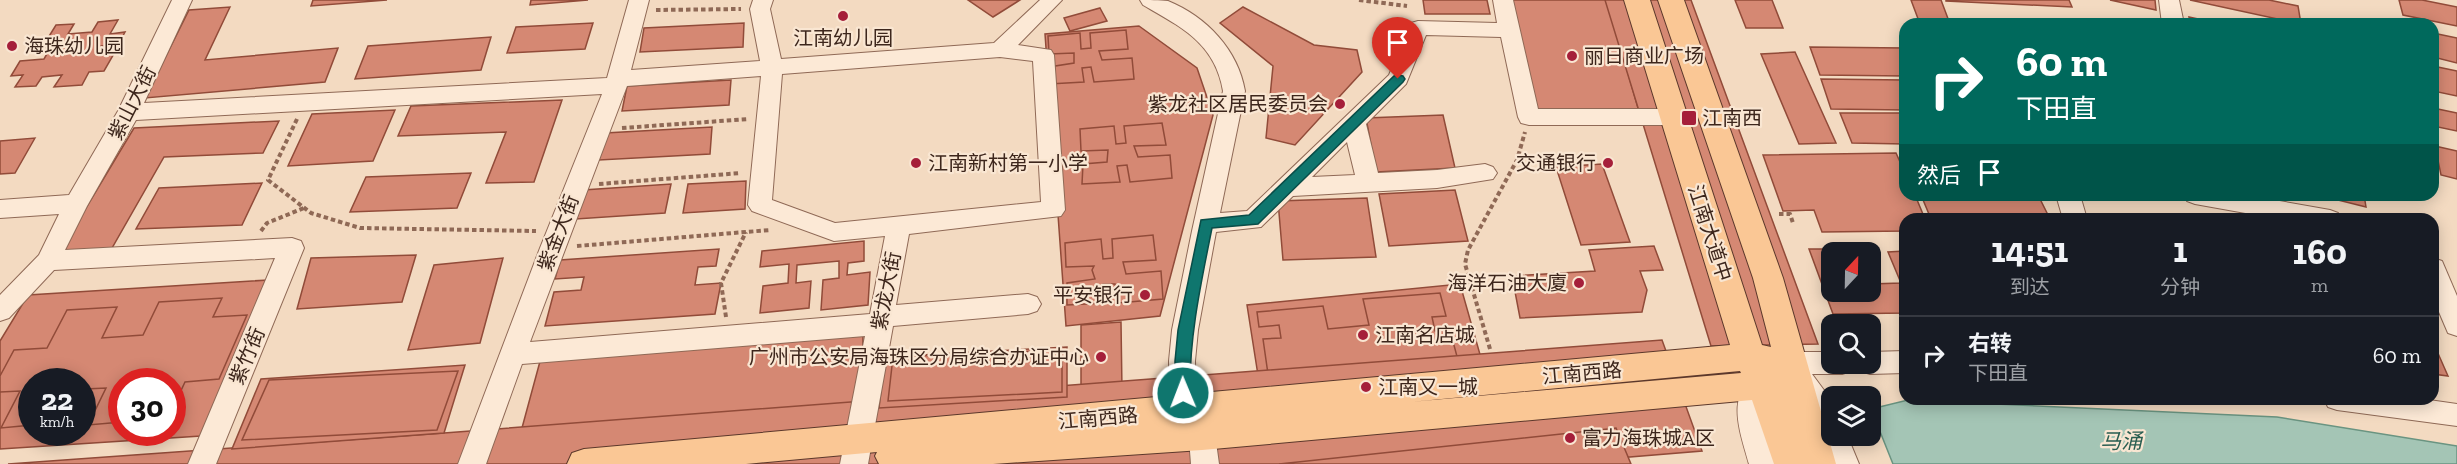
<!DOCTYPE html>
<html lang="zh">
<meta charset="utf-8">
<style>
body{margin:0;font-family:"Zilla Slab","Noto Sans SC",serif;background:#242831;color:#f1f3f6;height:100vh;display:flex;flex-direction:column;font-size:22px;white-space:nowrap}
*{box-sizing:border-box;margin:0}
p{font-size:20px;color:#9ea1a6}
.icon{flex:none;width:33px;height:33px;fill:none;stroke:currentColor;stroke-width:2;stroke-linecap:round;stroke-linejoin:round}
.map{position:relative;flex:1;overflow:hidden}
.drawer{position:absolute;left:1899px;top:213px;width:540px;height:192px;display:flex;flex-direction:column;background:#171b24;border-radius:18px;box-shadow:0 3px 15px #0003}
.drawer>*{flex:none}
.hud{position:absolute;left:1899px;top:18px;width:540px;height:183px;border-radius:18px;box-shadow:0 3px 15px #0003;background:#00695c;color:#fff;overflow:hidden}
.needle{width:39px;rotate:22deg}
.tools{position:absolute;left:1821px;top:242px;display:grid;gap:12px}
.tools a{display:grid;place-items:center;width:60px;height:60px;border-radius:12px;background:#171b24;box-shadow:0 3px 15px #0003;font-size:30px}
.speed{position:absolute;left:18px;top:368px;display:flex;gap:12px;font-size:30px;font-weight:700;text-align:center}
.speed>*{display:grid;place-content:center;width:78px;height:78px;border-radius:50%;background:#171b24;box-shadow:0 3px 15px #0003;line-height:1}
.speed small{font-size:15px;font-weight:400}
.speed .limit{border:9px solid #d22;background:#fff;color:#111}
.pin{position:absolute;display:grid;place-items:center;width:51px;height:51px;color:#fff;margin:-62px -26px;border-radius:50% 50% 50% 0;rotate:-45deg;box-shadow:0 0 6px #0007}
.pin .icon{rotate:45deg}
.me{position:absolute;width:66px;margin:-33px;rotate:359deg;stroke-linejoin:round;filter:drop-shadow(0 0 4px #0008)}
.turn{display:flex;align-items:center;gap:21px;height:126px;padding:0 18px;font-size:27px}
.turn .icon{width:78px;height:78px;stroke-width:2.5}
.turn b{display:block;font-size:42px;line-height:51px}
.then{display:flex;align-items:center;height:57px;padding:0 18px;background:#0003;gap:12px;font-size:22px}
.eta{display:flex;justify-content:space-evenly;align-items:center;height:102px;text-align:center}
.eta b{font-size:36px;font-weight:700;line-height:42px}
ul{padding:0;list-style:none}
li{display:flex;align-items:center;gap:18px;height:78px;padding:0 18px;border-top:2px solid #363941}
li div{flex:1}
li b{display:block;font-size:22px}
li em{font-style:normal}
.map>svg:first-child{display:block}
.water{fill:#a4c5b5;stroke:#6a9481;stroke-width:1.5}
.building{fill:#d58873;stroke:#914b39;stroke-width:1.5;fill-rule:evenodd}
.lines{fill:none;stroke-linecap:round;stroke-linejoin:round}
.minor-tunnel{stroke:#cfb6a0;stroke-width:24;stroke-dasharray:24 12;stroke-linecap:butt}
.minor-casing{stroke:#8f6956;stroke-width:2}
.major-casing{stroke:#5c382b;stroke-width:2}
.path{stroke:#8f6956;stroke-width:4;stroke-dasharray:4.5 3;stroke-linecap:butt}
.minor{fill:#fce9d6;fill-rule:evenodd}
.major{fill:#fac795;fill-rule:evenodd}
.route{fill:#0f766e;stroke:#0a4d48;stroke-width:1.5}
.poi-dot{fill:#a51f3a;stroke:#f9e6d2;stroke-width:2}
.labels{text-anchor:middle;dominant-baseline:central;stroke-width:4.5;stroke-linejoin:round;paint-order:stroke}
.poi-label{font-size:20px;fill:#3d261c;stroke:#f9e6d2;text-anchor:start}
.street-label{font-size:20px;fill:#3d261c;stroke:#f9e6d2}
.water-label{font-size:21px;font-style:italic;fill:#2a5e51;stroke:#f9e6d2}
</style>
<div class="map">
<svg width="2457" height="464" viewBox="0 0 2457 464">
<rect width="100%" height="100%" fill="#f3dac1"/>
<!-- water -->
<path class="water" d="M 1908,400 L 2277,417 L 2457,446 L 2457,464 L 1893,464 L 1871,409 Z"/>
<!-- building -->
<g class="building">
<path d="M 313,0 L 387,0 L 311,6 Z"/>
<path d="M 531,0 L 588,0 L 530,5 Z"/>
<path d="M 968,0 L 1020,0 L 993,17 Z"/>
<path d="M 1423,0 L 1487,0 L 1490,14 L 1425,14 Z"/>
<path d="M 1509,0 L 1607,0 L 1640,115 L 1534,112 Z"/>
<path d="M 1605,0 L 1691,0 L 1818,344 L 1711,346 Z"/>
<path d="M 1735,0 L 1772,0 L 1783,28 L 1746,28 Z"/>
<path d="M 1911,0 L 1941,0 L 1950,24 L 1920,24 Z"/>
<path d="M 1946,0 L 2069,0 L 2072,7 L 1946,1 Z"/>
<path d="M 2110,0 L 2155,0 L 2156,10 Z"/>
<path d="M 2190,0 L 2269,0 L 2298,6 L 2301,24 Z"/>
<path d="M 2399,0 L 2422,0 L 2457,7 L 2457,26 L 2403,15 Z"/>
<path d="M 230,7 L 205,60 L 338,48 L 325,82 L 145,98 L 189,10 Z"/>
<path d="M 1243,7 L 1314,45 L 1357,50 L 1362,72 L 1295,145 L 1266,138 L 1273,66 L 1220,23 Z"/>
<path d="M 1100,8 L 1107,21 L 1070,31 L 1064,18 Z"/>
<path d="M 2189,17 L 2221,24 L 2190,24 Z"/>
<path d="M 118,20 L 110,34 L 125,32 L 118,45 L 100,46 L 96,54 L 115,52 L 104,71 L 89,72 L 82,85 L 54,87 L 62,75 L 42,77 L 36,86 L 15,87 L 23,75 L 11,76 L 20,61 L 44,59 L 51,47 L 28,49 L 35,39 L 48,38 L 56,25 L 74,24 L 68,34 L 92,32 L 98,22 Z"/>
<path d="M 1961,20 L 2034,24 L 1962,24 Z"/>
<path d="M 593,23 L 585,49 L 507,53 L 516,27 Z"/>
<path d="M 744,23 L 743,47 L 640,52 L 644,28 Z"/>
<path d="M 1139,26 L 1197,68 L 1213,115 L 1160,316 L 1066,326 L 1045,34 Z"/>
<path d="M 1126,30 L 1128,49 L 1099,51 L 1102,60 L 1132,58 L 1134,79 L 1094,82 L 1091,67 L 1082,68 L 1084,82 L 1049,84 L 1049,67 L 1074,63 L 1074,53 L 1049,54 L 1048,36 L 1080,33 L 1081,49 L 1091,48 L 1090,33 Z"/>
<path d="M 2433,33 L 2457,38 L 2457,63 L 2433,57 Z"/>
<path d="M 491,37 L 481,70 L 355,79 L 368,46 Z"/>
<path d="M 1810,47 L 1905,48 L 1905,76 L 1820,75 Z"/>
<path d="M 1795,52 L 1836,143 L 1799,144 L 1761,54 Z"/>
<path d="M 2433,66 L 2457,71 L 2457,96 L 2433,91 Z"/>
<path d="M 1821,79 L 1905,80 L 1905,110 L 1831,109 Z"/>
<path d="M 731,80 L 729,105 L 622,111 L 627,86 Z"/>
<path d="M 562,100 L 534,182 L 486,183 L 506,132 L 398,136 L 411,106 Z"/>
<path d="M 2433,108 L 2457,113 L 2457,131 L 2433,126 Z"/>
<path d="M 395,110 L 373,161 L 288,166 L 312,114 Z"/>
<path d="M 1840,113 L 1905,113 L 1905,144 L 1852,143 Z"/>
<path d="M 1443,115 L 1455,168 L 1376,172 L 1366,118 Z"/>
<path d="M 279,121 L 263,153 L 164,157 L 112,248 L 60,251 L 134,128 Z"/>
<path d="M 1162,123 L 1166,145 L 1134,146 L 1138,157 L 1170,155 L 1172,178 L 1130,182 L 1127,165 L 1117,166 L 1120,182 L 1082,184 L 1083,164 L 1107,162 L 1108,150 L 1081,151 L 1080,129 L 1114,126 L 1116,144 L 1126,143 L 1124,126 Z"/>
<path d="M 712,127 L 710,154 L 599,160 L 605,133 Z"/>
<path d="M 35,138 L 15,173 L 0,174 L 0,141 Z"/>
<path d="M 2435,146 L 2457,151 L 2457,179 L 2441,175 Z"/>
<path d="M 1896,153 L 1905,173 L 1905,195 L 1915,195 L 1925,219 L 1905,219 L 1905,231 L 1822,232 L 1814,210 L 1783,211 L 1763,155 Z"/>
<path d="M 1602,164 L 1630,242 L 1581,245 L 1556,167 Z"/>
<path d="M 471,173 L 457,208 L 350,212 L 366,177 Z"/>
<path d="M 746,181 L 745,209 L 683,213 L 688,184 Z"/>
<path d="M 262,183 L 242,225 L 136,229 L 159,188 Z"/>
<path d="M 671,184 L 665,213 L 576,219 L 583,190 Z"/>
<path d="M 1455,190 L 1468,241 L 1389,246 L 1379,194 Z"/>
<path d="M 1921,195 L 2038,195 L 2050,219 L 1931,219 Z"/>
<path d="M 2318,195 L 2364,195 L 2366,207 Z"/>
<path d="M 1367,198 L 1376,257 L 1283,260 L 1278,201 Z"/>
<path d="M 1153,235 L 1156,260 L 1123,262 L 1126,274 L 1161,271 L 1163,299 L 1118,303 L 1115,284 L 1103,284 L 1106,303 L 1067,305 L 1067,283 L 1095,279 L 1092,270 L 1094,266 L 1066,267 L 1065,243 L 1101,239 L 1103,259 L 1113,258 L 1112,239 Z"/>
<path d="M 864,241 L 864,261 L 848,263 L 847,275 L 870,272 L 868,305 L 821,310 L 823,280 L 839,278 L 839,261 L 797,265 L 796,283 L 811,281 L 809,308 L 760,313 L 763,286 L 788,283 L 789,264 L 760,267 L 762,251 Z"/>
<path d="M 1654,246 L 1663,270 L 1640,271 L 1647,290 L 1642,312 L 1520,318 L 1512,276 L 1595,271 L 1589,250 Z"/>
<path d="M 719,249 L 716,266 L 698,267 L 695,285 L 721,283 L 715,314 L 545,326 L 554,292 L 581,290 L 584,277 L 555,279 L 560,260 Z"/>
<path d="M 1809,249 L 1840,249 L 1841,252 L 1832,252 L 1832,291 L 1870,291 L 1870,284 L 1901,283 L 1888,252 L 1905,251 L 1905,313 L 1833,314 Z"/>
<path d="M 416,255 L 402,302 L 297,309 L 311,258 Z"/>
<path d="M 503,258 L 480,343 L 408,350 L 434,265 Z"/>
<path d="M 268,280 L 201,436 L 0,449 L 0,341 L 28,295 ZM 32,381 L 82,381 L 82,432 L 32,432 ZM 122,381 L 172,381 L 172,432 L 122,432 Z"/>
<path d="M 1460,284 L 1483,365 L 1260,388 L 1247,305 Z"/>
<path d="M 1440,293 L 1446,316 L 1432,317 L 1435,331 L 1450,330 L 1459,364 L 1269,381 L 1263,339 L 1281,338 L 1279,325 L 1259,327 L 1257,312 L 1323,306 L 1328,329 L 1369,325 L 1363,299 Z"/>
<path d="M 222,298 L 213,317 L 247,315 L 219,379 L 185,382 L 172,410 L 172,381 L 122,381 L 122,422 L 88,425 L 106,388 L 85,389 L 82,394 L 82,381 L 32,381 L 32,425 L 1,428 L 20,391 L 0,392 L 0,376 L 14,350 L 47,348 L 67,310 L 117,307 L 102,338 L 143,335 L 159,302 Z"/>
<path d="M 1121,322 L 1122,390 L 1081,392 L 1081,325 Z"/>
<path d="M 863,332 L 862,422 L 519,439 L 542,354 Z"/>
<path d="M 1662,340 L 1702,451 L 1545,464 L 8,464 L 444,433 Z"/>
<path d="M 2433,342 L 2448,376 L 2433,374 Z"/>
<path d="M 1067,347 L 1067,397 L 879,408 L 885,357 Z"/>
<path d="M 1062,350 L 1062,392 L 888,401 L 893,357 Z"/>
<path d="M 465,365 L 444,433 L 232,449 L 261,379 Z"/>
<path d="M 458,371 L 437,430 L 242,440 L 269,380 Z"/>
<path d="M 1616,428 L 1631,464 L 1279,464 L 1608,429 Z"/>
</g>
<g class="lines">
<!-- minor-tunnel -->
<path class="minor-tunnel" d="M 1566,387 L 1696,377"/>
<defs>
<g id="minor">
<path d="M 172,0 L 192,0 L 144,103 L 607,78 L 629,0 L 649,0 L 631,70 L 760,61 L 750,9 L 753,0 L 773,0 L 770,9 L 781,59 L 994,43 L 1040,0 L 1062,0 L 1018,45 L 1051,50 L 1054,55 L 1065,210 L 1061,216 L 909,234 L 896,305 L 1028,294 L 1037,297 L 1041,304 L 1037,311 L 1028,314 L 893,326 L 868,464 L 840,464 L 865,336 L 522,364 L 486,464 L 458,464 L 540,248 L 602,94 L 136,120 L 87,206 L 65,250 L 292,238 L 301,241 L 304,248 L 216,464 L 188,464 L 275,258 L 54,270 L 9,318 L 0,321 L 0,295 L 39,255 L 59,214 L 0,218 L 0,200 L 69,195 L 118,111 ZM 1000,57 L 1033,61 L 1041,202 L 835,223 L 772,200 L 782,74 ZM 761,76 L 748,205 L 752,211 L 834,241 L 885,236 L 870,314 L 530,342 L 627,86 Z"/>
<path d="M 1140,0 C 1148,0 1160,0 1168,1 C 1207,17 1238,50 1245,91 L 1220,213 L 1247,211 L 1389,75 L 1411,23 L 1418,21 L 1497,23 L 1493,0 L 1513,0 L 1538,109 L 1672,109 L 1680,111 L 1683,117 L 1680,123 L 1672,125 L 1529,125 L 1521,123 L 1518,117 L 1501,37 L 1426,35 L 1406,84 L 1366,124 L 1378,173 L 1437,170 L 1485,164 L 1493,167 L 1497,173 L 1493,179 L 1437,188 L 1293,196 L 1261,227 L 1216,232 L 1198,330 L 1195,361 L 1196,407 L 1215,435 L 1219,464 L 1191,464 L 1189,438 L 1170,410 L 1169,361 L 1172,330 L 1192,231 L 1223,91 C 1215,43 1181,27 1143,5 ZM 1347,142 L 1355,175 L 1312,177 Z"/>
<path d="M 2159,0 L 2179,0 L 2184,24 L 2162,24 Z"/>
<path d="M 2056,195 L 2080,195 L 2087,219 L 2063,219 Z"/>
<path d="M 2183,195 L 2246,195 L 2330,210 L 2338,213 L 2342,219 L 2279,219 L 2195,204 L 2187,201 Z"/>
<path d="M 2433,258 L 2442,261 L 2457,296 L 2457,336 L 2448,333 L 2433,298 Z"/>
<path d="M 1905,351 L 1905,373 L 1870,374 L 1861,371 L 1857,363 L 1870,363 L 1870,352 Z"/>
<path d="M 1790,352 L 1832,352 L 1832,363 L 1855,363 L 1851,371 L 1842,374 L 1812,374 L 1832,401 L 1832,435 L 1847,435 L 1859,464 L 1831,464 L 1818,424 L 1788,379 L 1790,374 L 1781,371 L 1777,363 L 1781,355 Z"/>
<path d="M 1763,374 L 1772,377 L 1776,385 L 1763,405 L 1764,421 L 1777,464 L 1749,464 C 1741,434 1722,388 1763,374 Z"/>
<path d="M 2324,399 L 2422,399 L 2457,404 L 2457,426 L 2337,410 L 2328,407 Z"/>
</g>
<path id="major" d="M 1624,0 L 1650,0 L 1762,345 L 1771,347 L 1753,278 L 1658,0 L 1684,0 L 1783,278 L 1836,464 L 1774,464 L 1752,400 L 1202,450 L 993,464 L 879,464 L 875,456 L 877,452 L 746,464 L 567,464 L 572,453 L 584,449 L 1730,345 ZM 1740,371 L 1741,373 L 1410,402 Z"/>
</defs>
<!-- minor casing -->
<use href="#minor" class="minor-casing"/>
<!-- major casing -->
<use href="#major" class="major-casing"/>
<!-- path -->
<g class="path">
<path d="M 1359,0 L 1407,6"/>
<path d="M 656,10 L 741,9"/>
<path d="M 297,119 L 268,180 L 311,213 L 360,228 L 536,231"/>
<path d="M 622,128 L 749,119"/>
<path d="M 599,184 L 741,173"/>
<path d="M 1779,214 L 1790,214 L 1793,223"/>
<path d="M 261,231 L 267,223 L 304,208"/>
<path d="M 577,246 L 770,230"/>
<path d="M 726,317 L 721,283 L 746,232"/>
<path d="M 1490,349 L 1465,264 L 1468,250 L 1517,160 L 1525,132"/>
</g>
<!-- minor -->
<use href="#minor" class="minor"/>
<!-- major -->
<use href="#major" class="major"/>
</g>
<!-- route -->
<path class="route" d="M 1398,75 L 1403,76 L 1405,79 L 1403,82 L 1258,224 L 1212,228 C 1201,283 1189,337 1190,393 L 1188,398 L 1183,400 L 1177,398 L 1175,393 L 1175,361 L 1178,330 L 1201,220 L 1249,215 L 1394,76 Z"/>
<!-- markers -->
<g class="poi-dot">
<circle cx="843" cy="16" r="6"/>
<circle cx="12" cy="46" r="6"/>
<circle cx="1572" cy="56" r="6"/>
<circle cx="1340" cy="104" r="6"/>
<rect x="1681" y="110" width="16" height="16" rx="3"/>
<circle cx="916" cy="163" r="6"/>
<circle cx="1608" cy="163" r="6"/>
<circle cx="1579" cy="283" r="6"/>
<circle cx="1145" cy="295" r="6"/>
<circle cx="1363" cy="335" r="6"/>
<circle cx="1101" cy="357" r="6"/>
<circle cx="1366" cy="387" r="6"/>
<circle cx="1570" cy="438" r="6"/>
</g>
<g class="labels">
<!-- poi labels -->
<g class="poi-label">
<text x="843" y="38" text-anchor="middle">江南幼儿园</text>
<text x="24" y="46">海珠幼儿园</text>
<text x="1584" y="56">丽日商业广场</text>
<text x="1328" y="104" text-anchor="end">紫龙社区居民委员会</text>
<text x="1702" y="118">江南西</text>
<text x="928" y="163">江南新村第一小学</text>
<text x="1596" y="163" text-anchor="end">交通银行</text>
<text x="1567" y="283" text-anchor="end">海洋石油大廈</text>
<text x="1133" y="295" text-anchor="end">平安银行</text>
<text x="1375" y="335">江南名店城</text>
<text x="1089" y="357" text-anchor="end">广州市公安局海珠区分局综合办证中心</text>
<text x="1378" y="387">江南又一城</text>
<text x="1582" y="438">富力海珠城A区</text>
</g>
<!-- street labels -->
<g class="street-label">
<text transform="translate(132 103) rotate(-63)">紫山大街</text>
<text transform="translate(558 233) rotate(-69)">紫金大街</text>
<text transform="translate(1710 233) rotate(72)">江南大道中</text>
<text transform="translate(886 291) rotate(-79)">紫龙大街</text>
<text transform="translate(247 356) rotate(-67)">紫竹街</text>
<text transform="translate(1582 373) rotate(-5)">江南西路</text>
<text transform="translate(1098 418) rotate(-5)">江南西路</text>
</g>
<!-- water labels -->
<g class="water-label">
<text transform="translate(2121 441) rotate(-1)">马涌</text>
</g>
</g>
</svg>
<div class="tools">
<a><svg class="needle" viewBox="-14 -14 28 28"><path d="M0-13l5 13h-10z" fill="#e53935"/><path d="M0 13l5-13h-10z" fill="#9ea1a6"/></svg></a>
<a><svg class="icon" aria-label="search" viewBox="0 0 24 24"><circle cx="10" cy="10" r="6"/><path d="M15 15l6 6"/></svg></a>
<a><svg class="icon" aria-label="layers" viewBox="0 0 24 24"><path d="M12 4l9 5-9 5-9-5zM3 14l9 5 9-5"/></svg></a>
</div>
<div class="speed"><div>22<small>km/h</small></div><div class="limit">30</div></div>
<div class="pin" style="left:1398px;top:79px;background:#d93025"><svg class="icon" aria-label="arrive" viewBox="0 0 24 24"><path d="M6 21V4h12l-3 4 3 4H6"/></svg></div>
<svg class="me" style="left:1183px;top:393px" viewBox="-20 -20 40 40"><circle r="17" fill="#0f766e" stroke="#fff" stroke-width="3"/><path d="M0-11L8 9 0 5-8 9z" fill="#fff"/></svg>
<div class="hud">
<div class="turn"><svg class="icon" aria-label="right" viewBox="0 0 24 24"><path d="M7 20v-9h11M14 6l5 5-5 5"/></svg><div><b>60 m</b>下田直</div></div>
<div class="then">然后<svg class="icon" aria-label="arrive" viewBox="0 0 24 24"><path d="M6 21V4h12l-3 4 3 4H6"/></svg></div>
</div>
<section class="drawer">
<div class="eta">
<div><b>14:51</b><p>到达</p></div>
<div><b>1</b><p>分钟</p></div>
<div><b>160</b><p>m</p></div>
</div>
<ul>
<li><svg class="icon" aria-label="right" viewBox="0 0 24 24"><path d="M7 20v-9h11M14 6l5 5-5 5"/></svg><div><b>右转</b><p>下田直</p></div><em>60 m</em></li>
</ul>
</section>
</div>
